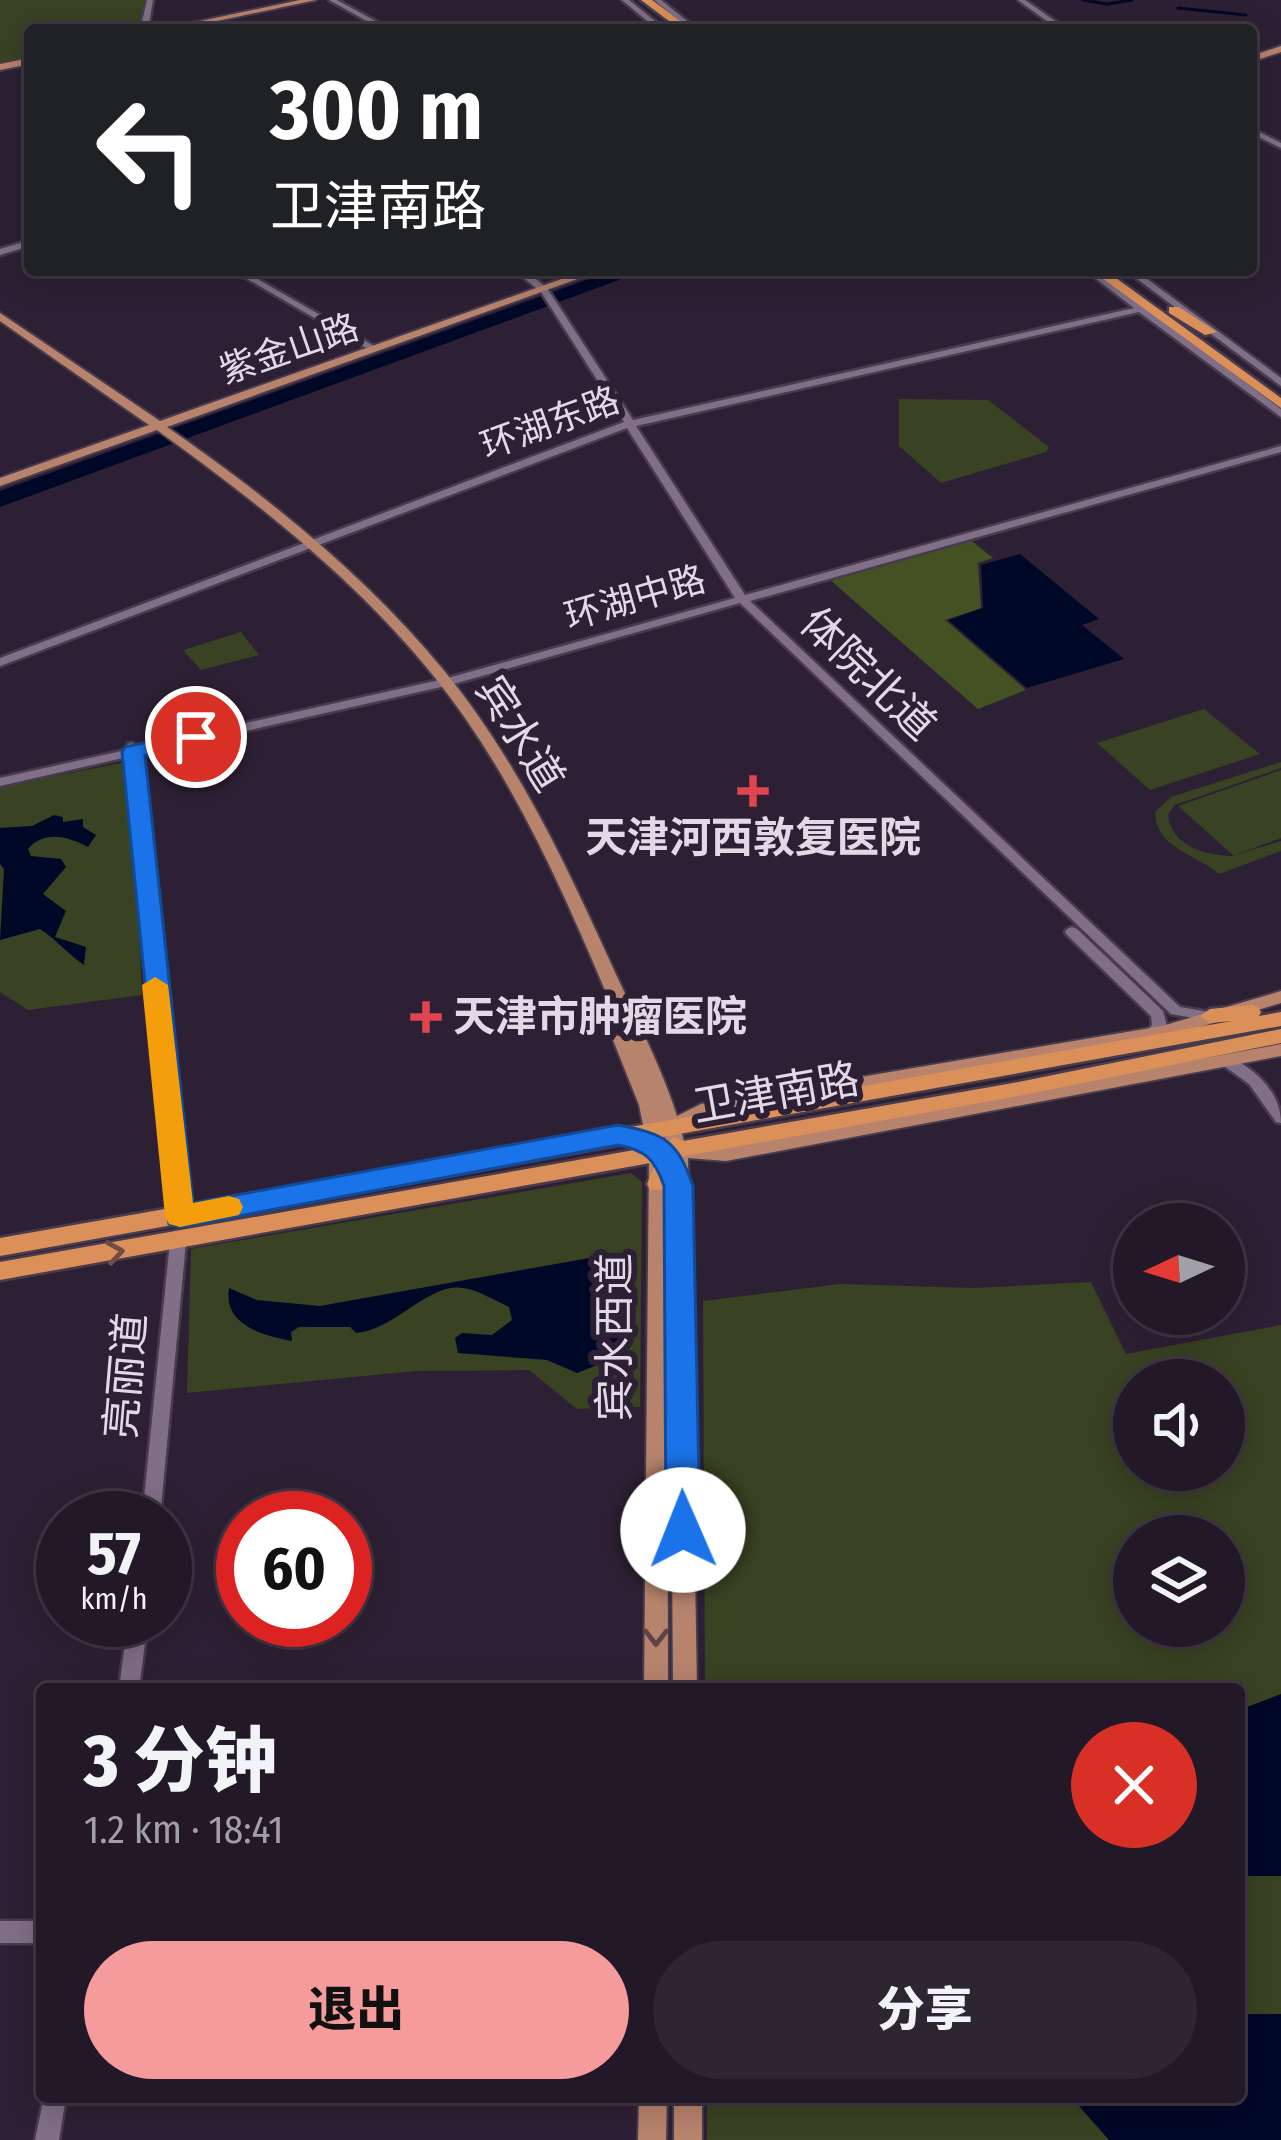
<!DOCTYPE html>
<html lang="zh">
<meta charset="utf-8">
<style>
body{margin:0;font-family:"Fira Sans Condensed","Noto Sans SC",sans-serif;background:#2e2533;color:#f1f3f6;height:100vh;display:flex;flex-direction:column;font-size:45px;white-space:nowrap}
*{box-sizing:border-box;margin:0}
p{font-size:39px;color:#a2a0a7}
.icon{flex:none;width:66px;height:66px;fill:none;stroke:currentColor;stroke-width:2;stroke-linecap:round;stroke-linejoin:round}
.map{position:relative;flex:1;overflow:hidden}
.sheet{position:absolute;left:36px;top:1683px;width:1209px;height:420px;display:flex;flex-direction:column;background:#221827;border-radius:12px;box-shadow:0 6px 30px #0003,0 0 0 3px #3f3744}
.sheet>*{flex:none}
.top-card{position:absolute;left:24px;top:24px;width:1233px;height:252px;border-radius:12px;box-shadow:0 6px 30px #0003,0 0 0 3px #3f3744;background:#202124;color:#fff;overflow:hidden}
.needle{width:78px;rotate:266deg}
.fabs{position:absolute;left:1113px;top:1203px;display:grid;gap:24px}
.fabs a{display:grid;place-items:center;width:132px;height:132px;border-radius:50%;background:#221827;box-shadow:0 6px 30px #0003,0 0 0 3px #3f3744;font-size:60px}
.speed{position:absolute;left:36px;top:1491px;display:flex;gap:24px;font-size:60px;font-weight:700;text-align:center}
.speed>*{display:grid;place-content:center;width:156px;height:156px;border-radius:50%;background:#221827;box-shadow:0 6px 30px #0003,0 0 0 3px #3f3744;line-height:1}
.speed small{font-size:30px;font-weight:400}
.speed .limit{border:18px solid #d22;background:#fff;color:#111}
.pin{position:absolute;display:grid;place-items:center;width:102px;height:102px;color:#fff;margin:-51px;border:6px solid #fff;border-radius:50%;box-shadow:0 3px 12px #0007}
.me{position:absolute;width:132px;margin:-66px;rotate:359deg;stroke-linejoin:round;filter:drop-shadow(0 0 9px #0008)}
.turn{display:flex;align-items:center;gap:42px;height:252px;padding:0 48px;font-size:54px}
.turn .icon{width:156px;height:156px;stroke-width:2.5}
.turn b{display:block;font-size:84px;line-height:102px}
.round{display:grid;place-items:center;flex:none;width:126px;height:126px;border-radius:63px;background:#2e2533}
.summary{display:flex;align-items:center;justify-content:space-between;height:204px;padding:0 48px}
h1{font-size:72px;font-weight:800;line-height:90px}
.cta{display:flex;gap:24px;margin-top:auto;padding:24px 48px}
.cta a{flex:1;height:138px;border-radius:72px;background:#f59b9b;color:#111;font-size:48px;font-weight:800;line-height:138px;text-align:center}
.cta a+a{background:#2e2533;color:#f1f3f6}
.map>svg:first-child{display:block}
.green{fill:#394222;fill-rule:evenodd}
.forest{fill:#445123}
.water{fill:#000828}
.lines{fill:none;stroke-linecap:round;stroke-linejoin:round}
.stream{stroke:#000828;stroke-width:3}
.secondary-casing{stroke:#473b4c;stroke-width:5}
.primary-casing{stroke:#473b4c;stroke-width:4}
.highway-casing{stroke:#473b4c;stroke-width:5}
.secondary{fill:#806f87;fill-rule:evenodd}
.primary{fill:#b7836c;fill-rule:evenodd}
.highway{fill:#db905a;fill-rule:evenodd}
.oneway{stroke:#734d43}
.oneway2{stroke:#5e4348}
.route{fill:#1a73e8;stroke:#114b97;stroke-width:3}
.slow{fill:#f59e0b}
.health-dot{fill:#e0444e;stroke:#2e2034;stroke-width:4.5}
.labels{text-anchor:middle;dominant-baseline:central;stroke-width:12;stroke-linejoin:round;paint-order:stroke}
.far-street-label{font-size:36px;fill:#e2d9e6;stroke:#2e2034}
.street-label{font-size:42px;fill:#e2d9e6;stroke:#2e2034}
.poi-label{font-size:42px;font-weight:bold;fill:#e2d9e6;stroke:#2e2034}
</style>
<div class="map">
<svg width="1281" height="2140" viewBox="0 0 1281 2140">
<rect width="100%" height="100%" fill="#2e2034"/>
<!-- green -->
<g class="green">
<path d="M 0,0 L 145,0 L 139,30 L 30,30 L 30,56 L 0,63 Z"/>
<path d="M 899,399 L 988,400 L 1049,447 L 1046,452 L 941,483 L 899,446 Z"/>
<path d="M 241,632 L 259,655 L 201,670 L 183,650 Z"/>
<path d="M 1204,709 L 1260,754 L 1150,790 L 1097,743 Z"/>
<path d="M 1281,762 L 1281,768 L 1175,805 L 1168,814 C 1170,846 1206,856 1234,856 L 1178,806 L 1281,770 L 1281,838 L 1235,855 L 1281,841 L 1281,851 L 1219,874 C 1195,853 1156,849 1155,812 L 1171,797 Z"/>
<path d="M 121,763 L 132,771 L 142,995 L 28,1010 L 0,992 L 0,787 Z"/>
<path d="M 631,1173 L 642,1182 L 640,1407 L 577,1409 L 529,1370 L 416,1371 L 187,1393 L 191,1249 Z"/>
<path d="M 1091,1282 L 1126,1354 L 1281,1325 L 1281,2140 L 707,2140 L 707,2097 L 1239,2097 L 1239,1689 L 705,1689 L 703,1301 L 840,1284 L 973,1288 ZM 1134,1380 L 1224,1380 L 1224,1470 L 1134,1470 ZM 1134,1536 L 1224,1536 L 1224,1626 L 1134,1626 Z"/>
</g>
<!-- forest -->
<path class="forest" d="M 968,538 L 993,558 L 978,563 L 981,608 L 945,620 L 1026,690 L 978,709 L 829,579 Z"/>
<!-- water -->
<g class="water">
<path d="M 614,270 L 646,270 L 0,507 L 0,491 Z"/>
<path d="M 1020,554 L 1099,619 L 1082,625 L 1124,659 L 1027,688 L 948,620 L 983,608 L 981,565 Z"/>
<path d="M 54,815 L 63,817 L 63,822 L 83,819 L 83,827 L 96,835 L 88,847 C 70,837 44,829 28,849 L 31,856 L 61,859 L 66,867 L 43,894 L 66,911 L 55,937 L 86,947 L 84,965 C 70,956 56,939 40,929 L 0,940 L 4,869 L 0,864 L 0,828 L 32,826 Z"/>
<path d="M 606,1255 L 628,1256 L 620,1356 L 577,1373 L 547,1360 L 458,1353 L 455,1338 L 462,1333 L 492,1335 L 512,1320 L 509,1307 C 494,1300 478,1290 463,1288 C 429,1282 395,1330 356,1333 L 350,1327 L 299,1327 L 291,1332 L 292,1341 C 262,1335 223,1325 229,1288 L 257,1300 L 320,1306 Z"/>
<path d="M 1281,1694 L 1281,1876 L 1239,1876 L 1239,1710 Z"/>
<path d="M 1239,2014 L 1281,2014 L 1281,2140 L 1109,2140 L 1071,2097 L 1239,2097 Z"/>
</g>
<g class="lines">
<!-- stream -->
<g class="stream">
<path d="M 1083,0 L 1107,4 L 1132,0"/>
<path d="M 1178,8 L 1246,15"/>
</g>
<defs>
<g id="secondary">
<path d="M 147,0 L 153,0 L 148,30 L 140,30 Z"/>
<path d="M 329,0 L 337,0 L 392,30 L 383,30 Z"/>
<path d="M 622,0 L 629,0 L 666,30 L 658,30 Z"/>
<path d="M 654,0 L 661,0 L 698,30 L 690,30 Z"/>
<path d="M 1018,0 L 1025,0 L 1068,30 L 1059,30 Z"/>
<path d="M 1251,128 L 1281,143 L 1281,148 L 1251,133 Z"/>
<path d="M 30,240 L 30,246 L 0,255 L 0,249 Z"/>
<path d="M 232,270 L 242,270 L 374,346 L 366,348 Z"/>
<path d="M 514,270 L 524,270 L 547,288 L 633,420 L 1134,308 L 1085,270 L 1095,270 L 1281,409 L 1281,417 L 1139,312 L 636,426 L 745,595 L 1281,446 L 1281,452 L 750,601 L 1180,1007 L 1215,1013 L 1217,1016 L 1215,1019 L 1210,1021 L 1171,1014 L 740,603 L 450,685 L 139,755 L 188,1216 L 186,1220 L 174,1220 L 172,1216 L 127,757 L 0,786 L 0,778 L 126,750 L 128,744 L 132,743 L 138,747 L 444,679 L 735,598 L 627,428 L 0,666 L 0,658 L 624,422 L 541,292 Z"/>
<path d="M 1125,270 L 1135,270 L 1281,378 L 1281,386 Z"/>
<path d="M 1072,927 L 1077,929 L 1163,1011 L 1167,1026 L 1154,1040 L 1144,1040 L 1142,1036 L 1152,1025 L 1151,1016 L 1067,935 L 1065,932 L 1067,929 Z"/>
<path d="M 1229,1057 C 1256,1069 1281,1093 1281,1123 L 1276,1122 L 1249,1084 L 1224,1066 L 1222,1062 Z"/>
<path d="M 178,1236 L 184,1238 L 186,1242 L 160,1518 L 142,1518 L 170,1242 L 172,1238 Z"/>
<path d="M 128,1620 L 148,1620 L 139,1689 L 119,1689 Z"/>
<rect x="0" y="1921" width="42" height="22"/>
<path d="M 44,2097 L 66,2097 L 59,2140 L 35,2140 Z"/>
</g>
<g id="primary">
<path d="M 300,0 L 316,0 L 175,30 L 158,30 Z"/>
<path d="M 1281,46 L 1281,52 L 1251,62 L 1251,56 Z"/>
<path d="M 30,58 L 30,64 L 0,70 L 0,64 Z"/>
<path d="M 587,270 L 602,270 L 167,427 C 269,498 367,576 446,673 C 515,758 563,858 608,957 C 631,1008 660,1063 677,1116 L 701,1104 L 1162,1026 L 1281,991 L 1281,1003 L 1159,1039 L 705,1117 L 681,1130 L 685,1145 L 726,1147 L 1281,1044 L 1281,1056 L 726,1161 L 688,1158 L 697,1689 L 673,1689 L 669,1151 L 662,1129 L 667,1155 L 668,1689 L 644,1689 L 649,1155 L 639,1105 L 613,1040 L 616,1036 L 624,1035 C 572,912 520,784 436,679 C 358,581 258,503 157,430 L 0,486 L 0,478 L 149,425 L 0,321 L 0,313 L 160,421 Z"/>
<path d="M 639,2097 L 667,2097 L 666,2140 L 638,2140 Z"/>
<rect x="674" y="2097" width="28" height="43"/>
</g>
<g id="highway">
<path d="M 641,0 L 652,0 L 692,30 L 681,30 Z"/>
<path d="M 1091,270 L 1105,270 L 1281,398 L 1281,408 Z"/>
<path d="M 1169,307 L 1179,307 L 1217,332 L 1205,335 L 1169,313 Z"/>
<path d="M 1251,1005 L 1258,1007 L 1261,1012 L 1259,1016 L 1281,1012 L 1281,1026 L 0,1256 L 0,1238 L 1232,1021 L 1210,1023 L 1200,1016 L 1210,1009 Z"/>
<path d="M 1281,1029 L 1281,1043 L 1013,1097 L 680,1157 L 666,1190 L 650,1190 L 647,1184 L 656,1162 L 0,1280 L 0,1262 L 663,1145 L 674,1137 L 683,1141 L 1013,1083 Z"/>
</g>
</defs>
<!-- secondary casing -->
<use href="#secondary" class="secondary-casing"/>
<!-- primary casing -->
<use href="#primary" class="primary-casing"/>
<!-- highway casing -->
<use href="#highway" class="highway-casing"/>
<!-- secondary -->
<use href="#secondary" class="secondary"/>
<!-- primary -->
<use href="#primary" class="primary"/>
<!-- highway -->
<use href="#highway" class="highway"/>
</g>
<!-- one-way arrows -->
<defs><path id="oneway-chevron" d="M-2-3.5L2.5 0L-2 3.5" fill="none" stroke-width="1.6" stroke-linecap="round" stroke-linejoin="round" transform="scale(3)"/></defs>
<use class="oneway" href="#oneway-chevron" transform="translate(115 1252) rotate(-9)"/>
<use class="oneway2" href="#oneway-chevron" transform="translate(656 1637) rotate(90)"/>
<!-- route -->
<path class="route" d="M 196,731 L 208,737 L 205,742 L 145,756 L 193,1203 L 618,1125 C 665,1134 677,1140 693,1186 L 700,1530 L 695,1540 L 683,1544 L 671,1540 L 666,1530 L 664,1186 C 655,1159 645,1150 618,1145 L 180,1227 L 169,1224 L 122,752 L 125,747 Z"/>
<!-- slow -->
<path class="slow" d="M 155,977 L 168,985 L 193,1203 L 229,1196 L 239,1199 L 243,1207 L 239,1215 L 180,1227 L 169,1224 L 165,1216 L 142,985 Z"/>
<!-- markers -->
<g class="health-dot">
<path d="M747 773h12v12h12v12h-12v12h-12v-12h-12v-12h12z"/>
<path d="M420 999h12v12h12v12h-12v12h-12v-12h-12v-12h12z"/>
</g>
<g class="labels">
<!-- far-street labels -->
<g class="far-street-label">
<text transform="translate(289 349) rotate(-19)">紫金山路</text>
<text transform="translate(550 423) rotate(-20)">环湖东路</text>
<text transform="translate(635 598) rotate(-16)">环湖中路</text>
</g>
<!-- street labels -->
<g class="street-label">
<text transform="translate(868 674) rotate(44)">体院北道</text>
<text transform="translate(520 734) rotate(58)">宾水道</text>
<text transform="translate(776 1093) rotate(-10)">卫津南路</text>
<text transform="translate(615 1337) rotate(-90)">宾水西道</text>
<text transform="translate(126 1376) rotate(-85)">亮丽道</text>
</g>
<!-- poi labels -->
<g class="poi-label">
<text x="753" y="838">天津河西敦复医院</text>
<text x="453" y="1017" text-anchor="start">天津市肿瘤医院</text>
</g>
</g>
</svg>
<div class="fabs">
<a><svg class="needle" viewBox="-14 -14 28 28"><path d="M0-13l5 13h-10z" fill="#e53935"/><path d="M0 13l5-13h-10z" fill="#a2a0a7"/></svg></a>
<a><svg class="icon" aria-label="sound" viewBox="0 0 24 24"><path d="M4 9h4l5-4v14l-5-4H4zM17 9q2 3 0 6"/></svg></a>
<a><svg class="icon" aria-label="layers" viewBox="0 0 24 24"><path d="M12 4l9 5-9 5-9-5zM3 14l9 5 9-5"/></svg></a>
</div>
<div class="speed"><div>57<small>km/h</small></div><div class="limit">60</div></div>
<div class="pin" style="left:196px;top:737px;background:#d93025"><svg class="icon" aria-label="arrive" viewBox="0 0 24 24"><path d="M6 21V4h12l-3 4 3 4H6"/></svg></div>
<svg class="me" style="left:683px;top:1530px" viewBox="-20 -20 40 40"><circle r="19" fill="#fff"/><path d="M0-13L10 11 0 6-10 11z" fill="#1a73e8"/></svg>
<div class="top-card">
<div class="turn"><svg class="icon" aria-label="left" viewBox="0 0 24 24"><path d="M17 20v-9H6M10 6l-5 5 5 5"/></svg><div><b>300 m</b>卫津南路</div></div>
</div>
<section class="sheet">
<div class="summary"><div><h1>3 分钟</h1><p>1.2 km · 18:41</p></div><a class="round" style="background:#d93025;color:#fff"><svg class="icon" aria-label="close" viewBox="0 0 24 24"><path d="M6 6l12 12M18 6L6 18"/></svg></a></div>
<div class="cta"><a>退出</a><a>分享</a></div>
</section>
</div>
